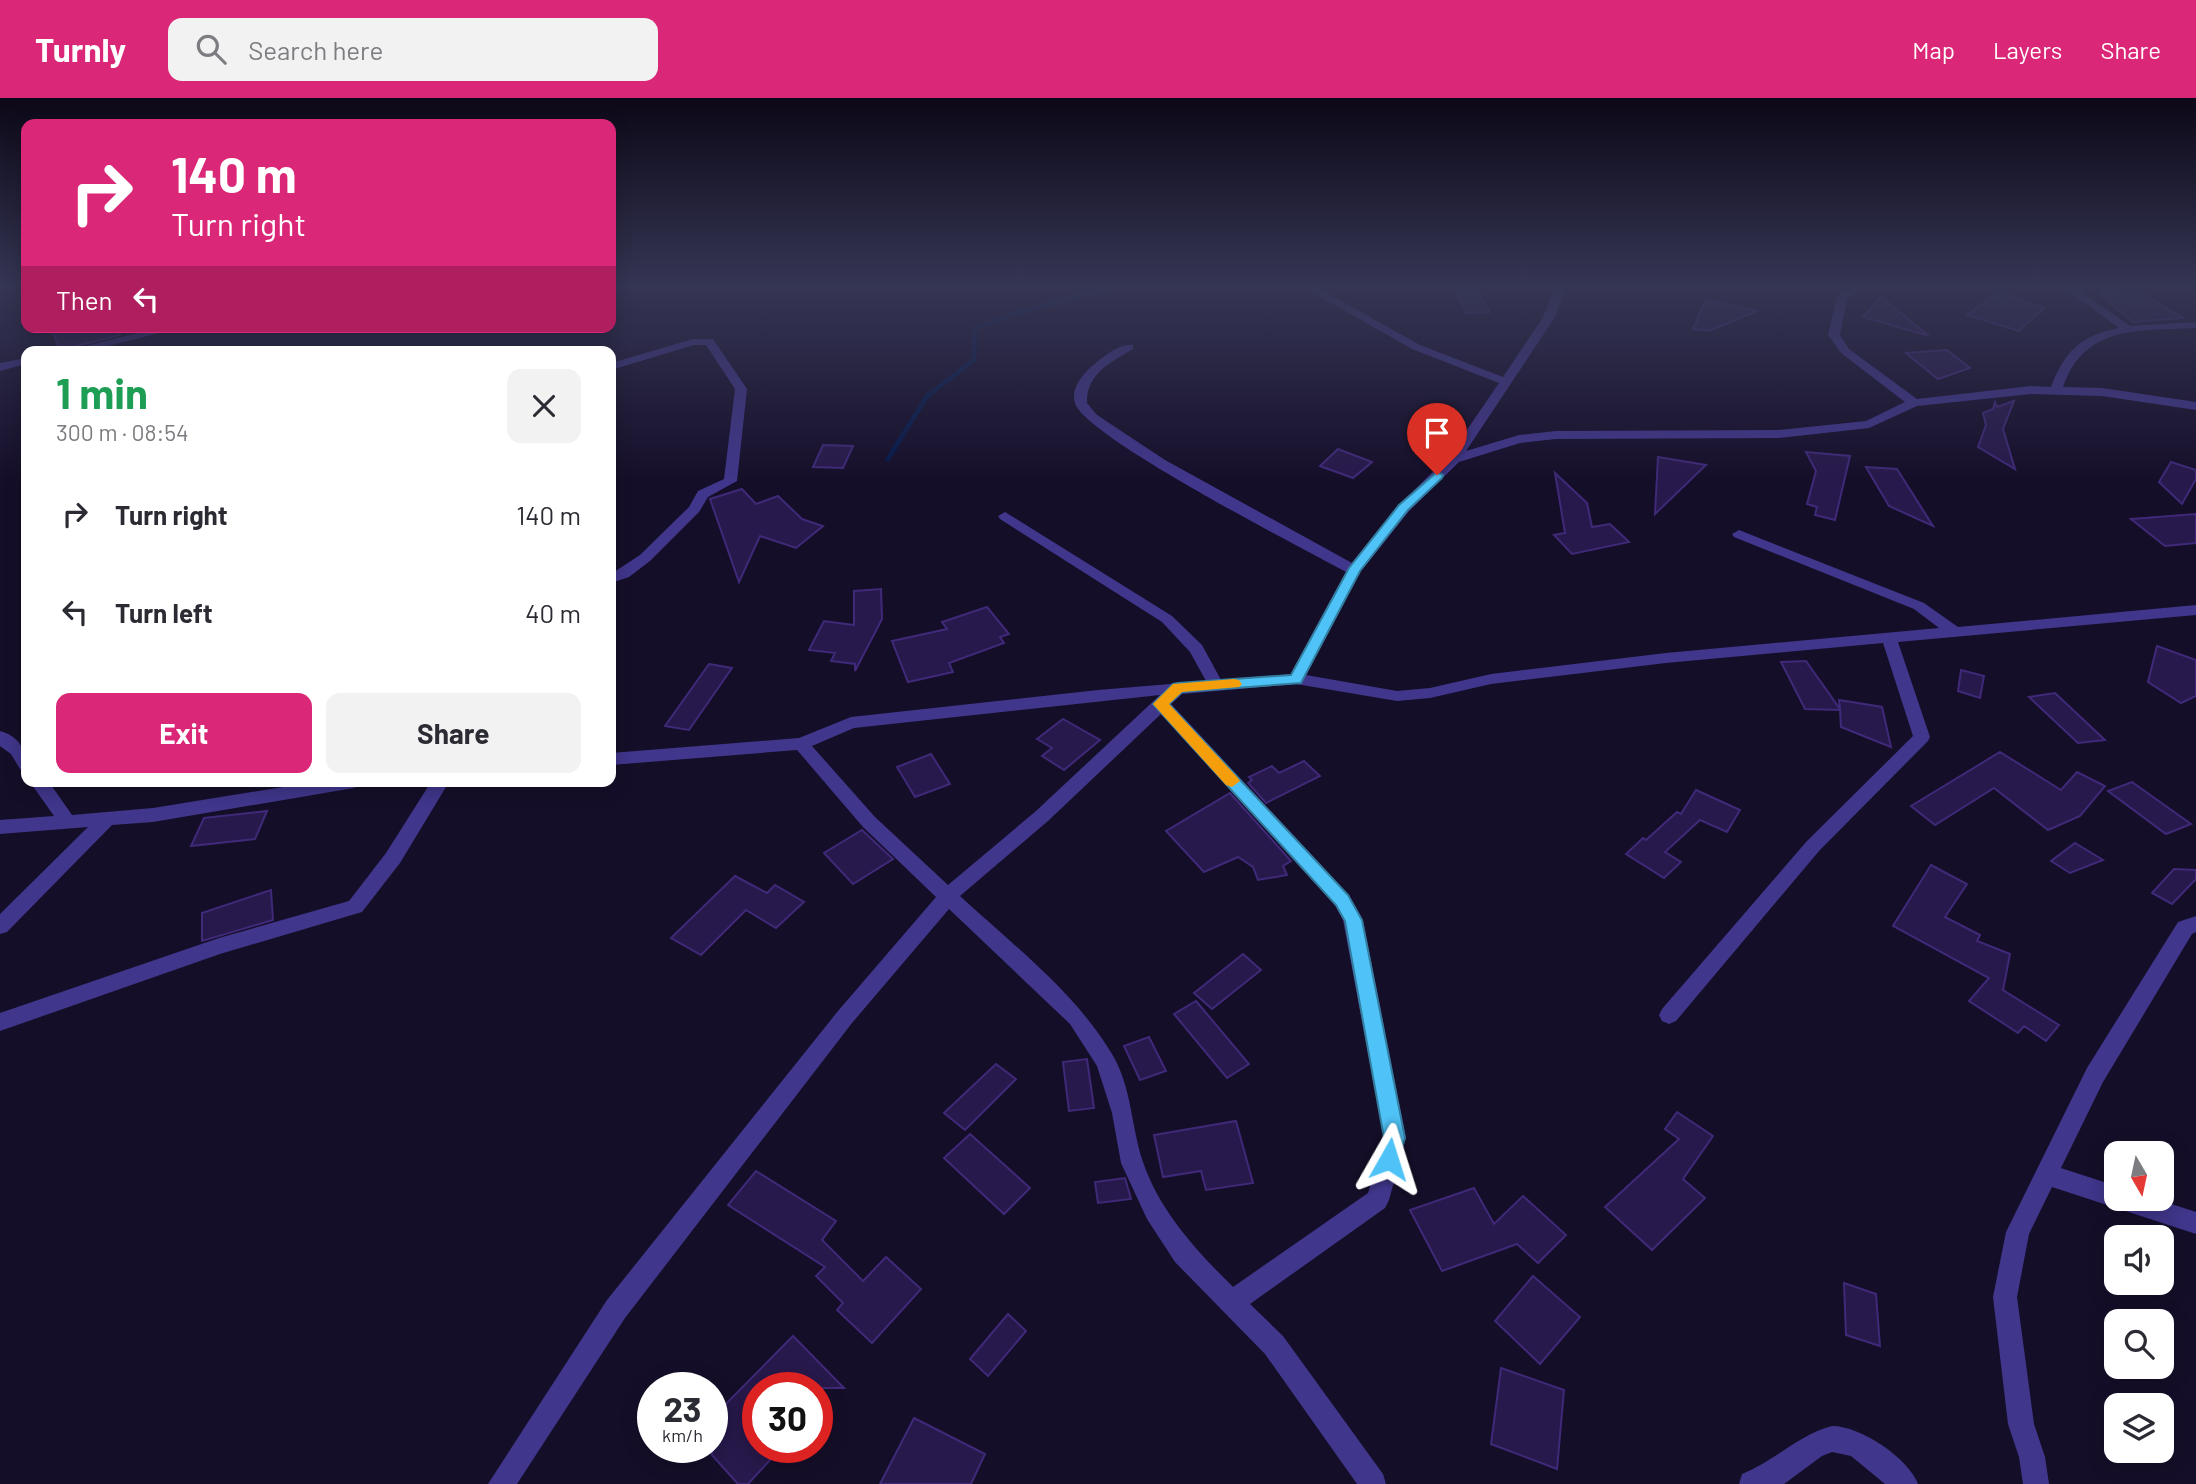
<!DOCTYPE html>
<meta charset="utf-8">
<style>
body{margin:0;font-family:Barlow,sans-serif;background:#f2f2f3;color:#2b2b33;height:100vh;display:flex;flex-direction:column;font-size:26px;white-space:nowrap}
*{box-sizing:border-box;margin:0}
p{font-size:23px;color:#7c7c81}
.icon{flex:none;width:38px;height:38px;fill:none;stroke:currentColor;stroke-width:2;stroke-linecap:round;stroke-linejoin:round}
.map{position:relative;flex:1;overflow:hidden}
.details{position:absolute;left:21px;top:248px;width:595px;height:441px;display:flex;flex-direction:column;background:#fff;border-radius:14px;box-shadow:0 4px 18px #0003}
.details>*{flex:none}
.top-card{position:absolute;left:21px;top:21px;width:595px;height:214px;border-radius:14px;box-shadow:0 4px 18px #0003;background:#db2777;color:#fff;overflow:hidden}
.needle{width:46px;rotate:171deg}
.buttons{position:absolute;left:2104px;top:1043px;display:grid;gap:14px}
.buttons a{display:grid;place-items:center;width:70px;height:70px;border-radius:14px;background:#fff;box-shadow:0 4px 18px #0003;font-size:35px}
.speed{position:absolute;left:637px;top:1274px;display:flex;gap:14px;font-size:35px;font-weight:700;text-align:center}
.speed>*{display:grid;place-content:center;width:91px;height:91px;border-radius:50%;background:#fff;box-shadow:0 4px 18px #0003;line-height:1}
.speed small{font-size:18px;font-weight:400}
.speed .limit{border:10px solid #d22;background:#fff;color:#111}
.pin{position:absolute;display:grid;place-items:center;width:60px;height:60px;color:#fff;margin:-72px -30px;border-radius:50% 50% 50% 0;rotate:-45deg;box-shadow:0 0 7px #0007}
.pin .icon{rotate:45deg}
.me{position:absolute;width:77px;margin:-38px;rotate:6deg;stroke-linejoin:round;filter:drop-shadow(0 0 5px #0008)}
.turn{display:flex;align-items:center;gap:24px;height:147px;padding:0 35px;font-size:32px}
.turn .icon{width:91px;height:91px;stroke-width:2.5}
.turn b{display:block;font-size:49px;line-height:60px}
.then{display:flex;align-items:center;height:66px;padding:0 35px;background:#0003;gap:14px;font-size:26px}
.round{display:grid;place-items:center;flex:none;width:74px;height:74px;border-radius:14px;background:#f2f2f3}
.headline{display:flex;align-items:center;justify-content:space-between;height:119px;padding:0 35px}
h1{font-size:42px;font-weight:700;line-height:52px;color:#1e9e55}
.primary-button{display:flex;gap:14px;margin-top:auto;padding:14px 35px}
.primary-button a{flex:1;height:80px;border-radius:14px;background:#db2777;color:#fff;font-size:28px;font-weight:700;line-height:80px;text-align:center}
.primary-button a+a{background:#f2f2f3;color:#2b2b33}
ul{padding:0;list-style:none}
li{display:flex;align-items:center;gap:21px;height:98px;padding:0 35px}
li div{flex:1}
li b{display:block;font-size:26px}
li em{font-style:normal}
header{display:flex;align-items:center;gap:42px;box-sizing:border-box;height:98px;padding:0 35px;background:#db2777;color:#fff}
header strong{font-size:33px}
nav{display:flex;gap:38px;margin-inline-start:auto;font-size:24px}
.search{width:490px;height:63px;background:#f2f2f3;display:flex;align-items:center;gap:18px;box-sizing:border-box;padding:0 24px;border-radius:14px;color:#7c7c81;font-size:26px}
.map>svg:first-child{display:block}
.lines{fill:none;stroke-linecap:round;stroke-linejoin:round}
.stream{stroke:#071a49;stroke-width:5}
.building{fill:#27194b;stroke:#3f2978;stroke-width:2}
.minor{fill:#40368b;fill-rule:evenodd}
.route{fill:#4fc3f7;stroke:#337fa1;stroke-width:2}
.slow{fill:#f59e0b}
</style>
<header>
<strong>Turnly</strong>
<div class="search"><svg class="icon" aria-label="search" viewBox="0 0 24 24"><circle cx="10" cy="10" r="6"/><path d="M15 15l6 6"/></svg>Search here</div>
<nav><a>Map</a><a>Layers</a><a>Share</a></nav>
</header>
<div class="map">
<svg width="2196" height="1386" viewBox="0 0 2196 1386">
<rect width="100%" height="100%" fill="#150e29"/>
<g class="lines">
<!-- stream -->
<path class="stream" d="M 888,361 L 927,298 L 974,262 L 975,230 L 1026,212 L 1110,190"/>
</g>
<!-- building -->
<g class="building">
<path d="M 1453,190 L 1476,190 L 1490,214 L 1466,215 Z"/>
<path d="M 2099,194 L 2142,196 L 2183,220 L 2132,224 Z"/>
<path d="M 1998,195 L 2044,210 L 2019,233 L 1967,217 Z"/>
<path d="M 1881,199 L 1929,238 L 1863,219 Z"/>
<path d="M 1706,202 L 1757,213 L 1709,233 L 1693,231 Z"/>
<path d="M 51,229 L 116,229 L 120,237 L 60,252 Z"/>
<path d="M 1947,252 L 1970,270 L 1938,281 L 1906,255 Z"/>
<path d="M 2014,303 L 2003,331 L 2015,371 L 1978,349 L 1986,327 L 1983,315 L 1993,311 L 1995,304 L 1997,309 Z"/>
<path d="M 823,347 L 853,348 L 843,370 L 813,369 Z"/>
<path d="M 1338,351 L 1372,364 L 1353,380 L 1320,368 Z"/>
<path d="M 1806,354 L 1850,358 L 1835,422 L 1815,417 L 1817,409 L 1807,406 L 1816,373 Z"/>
<path d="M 1658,359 L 1706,367 L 1655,416 Z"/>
<path d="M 2171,364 L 2196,372 L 2196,381 L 2182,406 L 2159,384 Z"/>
<path d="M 1866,369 L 1897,371 L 1933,428 L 1889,408 Z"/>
<path d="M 1555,375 L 1587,405 L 1592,429 L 1610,426 L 1629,444 L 1572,456 L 1554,437 L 1565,435 Z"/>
<path d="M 742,391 L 756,406 L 778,398 L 802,421 L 823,428 L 796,450 L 760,438 L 739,484 L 710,401 Z"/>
<path d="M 2196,416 L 2196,445 L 2165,448 L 2131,421 Z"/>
<path d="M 881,491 L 882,521 L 855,573 L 855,566 L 831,563 L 835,555 L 809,552 L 824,523 L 854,527 L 854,493 Z"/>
<path d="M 987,509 L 1009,536 L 1000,539 L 1004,545 L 949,565 L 953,574 L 908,584 L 892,543 L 947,531 L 942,524 Z"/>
<path d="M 2157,548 L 2196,562 L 2196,598 L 2181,605 L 2148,584 Z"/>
<path d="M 1806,563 L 1840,611 L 1839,602 L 1882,609 L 1891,649 L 1841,629 L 1840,612 L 1805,611 L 1781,564 Z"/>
<path d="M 709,566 L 732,570 L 689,632 L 665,628 Z"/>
<path d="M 1961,572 L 1984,578 L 1980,600 L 1958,593 Z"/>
<path d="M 2055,595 L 2105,642 L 2078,645 L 2029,599 Z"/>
<path d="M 1063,621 L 1100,642 L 1064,672 L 1042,658 L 1052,650 L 1037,641 Z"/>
<path d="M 2000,654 L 2061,692 L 2077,674 L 2105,688 L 2080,718 L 2048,732 L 1994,690 L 1935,727 L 1911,708 Z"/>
<path d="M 931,656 L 950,686 L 915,699 L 897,669 Z"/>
<path d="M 1304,663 L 1320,678 L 1266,705 L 1248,685 L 1252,682 L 1249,679 L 1272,668 L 1279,675 Z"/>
<path d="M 2132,684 L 2191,726 L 2166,736 L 2108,693 Z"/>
<path d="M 1696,692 L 1740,712 L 1727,734 L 1700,722 L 1665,754 L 1681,764 L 1664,780 L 1626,756 L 1643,740 L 1646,742 L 1677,714 L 1681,716 Z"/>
<path d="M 1230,695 L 1291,763 L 1283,768 L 1287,777 L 1258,782 L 1253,769 L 1238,759 L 1204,774 L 1166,733 Z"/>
<path d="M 267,713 L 255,741 L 191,748 L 204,720 Z"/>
<path d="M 862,732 L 893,761 L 853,786 L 824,755 Z"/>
<path d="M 2075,745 L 2103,762 L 2070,775 L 2051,763 Z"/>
<path d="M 1931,767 L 1967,786 L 1945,819 L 1980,837 L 1977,843 L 2010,856 L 2003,892 L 2059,927 L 2046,943 L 2024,928 L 2018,935 L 1969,903 L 1989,880 L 1893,828 Z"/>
<path d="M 2174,771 L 2196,772 L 2196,781 L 2172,806 L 2152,795 Z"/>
<path d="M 735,778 L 767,795 L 775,787 L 804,804 L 776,830 L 746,812 L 701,857 L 671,840 Z"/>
<path d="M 271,792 L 273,822 L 202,843 L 202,815 Z"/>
<path d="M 1243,856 L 1261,872 L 1212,911 L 1194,895 Z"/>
<path d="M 1196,903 L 1249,966 L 1227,980 L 1174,916 Z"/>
<path d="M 1149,939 L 1166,973 L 1140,982 L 1124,948 Z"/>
<path d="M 1087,961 L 1094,1010 L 1069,1013 L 1063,964 Z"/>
<path d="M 996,966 L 1016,981 L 965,1032 L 944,1015 Z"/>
<path d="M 1677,1014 L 1713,1038 L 1683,1081 L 1705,1100 L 1652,1152 L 1605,1109 L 1679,1041 L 1665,1031 Z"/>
<path d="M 1236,1023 L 1253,1085 L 1206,1092 L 1201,1073 L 1163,1079 L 1154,1037 Z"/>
<path d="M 970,1036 L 1030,1090 L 1004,1116 L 944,1060 Z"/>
<path d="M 756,1073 L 836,1123 L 822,1142 L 863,1183 L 886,1159 L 921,1191 L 872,1245 L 837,1212 L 843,1205 L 816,1178 L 825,1169 L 728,1107 Z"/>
<path d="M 1125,1080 L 1131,1101 L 1098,1105 L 1095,1084 Z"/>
<path d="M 1474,1090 L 1494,1126 L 1523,1098 L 1566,1137 L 1538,1165 L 1517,1146 L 1442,1173 L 1410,1112 Z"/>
<path d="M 1533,1178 L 1580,1219 L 1540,1266 L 1495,1223 Z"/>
<path d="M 1844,1185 L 1876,1196 L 1880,1248 L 1846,1237 Z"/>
<path d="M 1008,1216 L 1026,1233 L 988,1278 L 970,1261 Z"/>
<path d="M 793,1238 L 844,1290 L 758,1290 L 758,1349 L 782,1349 L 748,1386 L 738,1386 L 712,1357 L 712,1320 Z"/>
<path d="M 1501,1270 L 1564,1292 L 1557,1371 L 1491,1346 Z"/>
<path d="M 914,1320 L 985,1356 L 971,1386 L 880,1386 Z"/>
</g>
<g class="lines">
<!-- minor -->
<g class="minor">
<path d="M 1305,190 L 1318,190 L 1420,247 L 1503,279 L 1543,219 L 1555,190 L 1565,190 L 1555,219 L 1466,353 L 1519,337 L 1556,333 L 1779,332 L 1866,323 L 1905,304 L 1841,255 L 1828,237 L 1837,199 L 1850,190 L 1862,190 L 1847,201 L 1840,237 L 1849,251 L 1917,301 L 2031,288 L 2051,289 C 2064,254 2081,237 2119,230 L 2064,190 L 2076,190 L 2130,228 L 2196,224 L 2196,230 C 2140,233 2085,226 2063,289 L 2102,290 L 2196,304 L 2196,312 L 2102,298 L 2031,296 L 1917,308 L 1869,330 L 1779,340 L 1556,341 L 1520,345 L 1459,364 L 1409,413 L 1361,473 L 1306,577 L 1397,593 L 1430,590 L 1491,576 L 1666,555 L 1939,530 L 1914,511 L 1734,439 L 1732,436 L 1739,432 L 1924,505 L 1958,529 L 2196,507 L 2196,517 L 1898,544 L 1930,639 L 1928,643 L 1819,753 L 1676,923 L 1669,926 L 1662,923 L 1659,917 L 1662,911 L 1807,743 L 1913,638 L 1883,545 L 1666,565 L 1491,586 L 1430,600 L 1397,603 L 1296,586 L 1182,596 L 1171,606 L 1349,797 L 1363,822 L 1406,1040 L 1389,1102 L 1385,1110 L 1250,1206 L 1283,1238 L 1383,1376 L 1386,1386 L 1357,1386 L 1265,1256 L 1175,1164 L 1147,1121 L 1121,1065 L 1112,1015 L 1097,968 L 1070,926 L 949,811 L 852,925 L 625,1220 L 517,1386 L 488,1386 L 607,1202 L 838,913 L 936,799 L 863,729 L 797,652 L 611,667 L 611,655 L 799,640 L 851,619 L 1098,592 L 1206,583 L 1190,554 L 1162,524 L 1000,421 L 998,418 L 1005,414 L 1172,518 L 1202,547 L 1221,582 L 1291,576 L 1346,474 C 1304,451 1085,339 1075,305 C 1070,290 1085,273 1096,265 C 1105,257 1121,245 1133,247 L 1133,251 C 1111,264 1086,276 1087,305 L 1097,317 L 1165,362 L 1352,465 L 1399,407 L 1449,358 L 1499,285 L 1412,251 ZM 1160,597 L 1036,713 L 948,787 L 875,719 L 812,648 L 854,630 ZM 1161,616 L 1335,807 L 1343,822 L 1384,1040 L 1368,1095 L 1233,1189 C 1197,1153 1160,1114 1143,1064 C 1131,1029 1132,989 1112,956 C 1075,894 1013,847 960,798 L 1048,723 Z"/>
<path d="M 162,229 L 183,229 L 84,254 L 62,254 Z"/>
<path d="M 693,241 L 713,241 L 747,291 L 737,383 L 708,399 L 699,414 L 650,463 L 629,479 L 611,485 L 611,476 L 640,457 L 689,409 L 698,393 L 724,381 L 735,291 L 706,247 L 694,247 L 611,272 L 611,265 Z"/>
<path d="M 26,260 L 26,266 L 0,273 L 0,265 Z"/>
<path d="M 0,633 C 21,639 26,653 26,673 L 20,671 L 11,656 L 0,648 Z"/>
<path d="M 30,684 L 49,684 L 72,717 L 153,710 L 314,684 L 363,684 L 354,690 L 153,724 L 112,727 L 7,834 L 0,836 L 0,816 L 88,729 L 0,736 L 0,722 L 54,718 Z"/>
<path d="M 431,684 L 449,684 L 400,765 L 362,814 L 220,856 L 0,933 L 0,915 L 219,840 L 349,803 L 386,755 Z"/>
<path d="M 2196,818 L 2196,834 L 2192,836 L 2103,984 L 2061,1070 L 2116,1088 L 2116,1101 L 2156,1101 L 2196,1114 L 2196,1136 L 2052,1089 L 2029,1136 L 2017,1199 L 2034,1326 L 2045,1359 L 2049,1386 L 2023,1386 L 2019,1359 L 2008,1326 L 1993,1199 L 2006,1134 L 2087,970 L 2178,824 Z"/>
<path d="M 1832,1328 C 1861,1328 1908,1360 1918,1386 L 1885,1386 L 1851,1358 L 1832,1354 L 1822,1358 L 1784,1386 L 1739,1386 L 1742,1376 C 1775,1363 1798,1337 1832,1328 Z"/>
</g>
</g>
<!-- sky -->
<linearGradient id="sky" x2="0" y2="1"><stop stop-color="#0c0817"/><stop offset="0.49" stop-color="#353654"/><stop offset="1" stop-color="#353654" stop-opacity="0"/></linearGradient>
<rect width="2196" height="384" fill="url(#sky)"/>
<!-- route -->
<path class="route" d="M 1437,374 L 1443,377 L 1442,380 L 1408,412 L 1360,473 L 1301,585 L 1182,594 L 1169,606 L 1348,797 L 1362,822 L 1405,1040 L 1396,1068 L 1389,1070 L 1382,1068 L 1379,1061 L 1384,1040 L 1345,823 L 1336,807 L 1153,606 L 1173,586 L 1178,585 L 1291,577 L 1349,470 L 1399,407 Z"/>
<!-- slow -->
<path class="slow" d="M 1234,581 L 1239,582 L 1242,586 L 1239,589 L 1182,594 L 1169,606 L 1237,679 L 1240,683 L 1232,689 L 1226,687 L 1153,606 L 1173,586 Z"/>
</svg>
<div class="buttons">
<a><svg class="needle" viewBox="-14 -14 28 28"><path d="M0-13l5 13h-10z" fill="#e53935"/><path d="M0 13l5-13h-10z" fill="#7c7c81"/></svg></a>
<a><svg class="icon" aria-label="sound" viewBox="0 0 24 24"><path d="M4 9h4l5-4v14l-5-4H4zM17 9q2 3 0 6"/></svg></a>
<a><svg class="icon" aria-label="search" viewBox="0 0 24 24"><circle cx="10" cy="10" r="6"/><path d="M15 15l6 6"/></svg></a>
<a><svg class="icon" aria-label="layers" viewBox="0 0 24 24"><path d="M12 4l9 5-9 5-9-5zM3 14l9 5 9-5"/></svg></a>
</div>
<div class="speed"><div>23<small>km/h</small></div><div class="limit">30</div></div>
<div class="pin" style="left:1437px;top:377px;background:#d93025"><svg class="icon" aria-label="arrive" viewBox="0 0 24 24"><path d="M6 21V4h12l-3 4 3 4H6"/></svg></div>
<svg class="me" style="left:1389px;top:1061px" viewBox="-20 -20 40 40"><path d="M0-17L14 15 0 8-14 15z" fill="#4fc3f7" stroke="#fff" stroke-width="4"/></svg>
<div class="top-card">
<div class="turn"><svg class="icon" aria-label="right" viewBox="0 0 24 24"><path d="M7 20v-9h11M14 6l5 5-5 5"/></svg><div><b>140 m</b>Turn right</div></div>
<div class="then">Then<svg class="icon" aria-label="left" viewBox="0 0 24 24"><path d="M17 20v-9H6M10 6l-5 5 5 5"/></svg></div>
</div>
<section class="details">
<div class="headline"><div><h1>1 min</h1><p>300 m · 08:54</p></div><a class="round"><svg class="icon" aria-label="close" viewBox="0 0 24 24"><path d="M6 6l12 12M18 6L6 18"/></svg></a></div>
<ul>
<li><svg class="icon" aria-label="right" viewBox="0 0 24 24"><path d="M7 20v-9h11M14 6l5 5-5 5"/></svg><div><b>Turn right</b></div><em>140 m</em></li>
<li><svg class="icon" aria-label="left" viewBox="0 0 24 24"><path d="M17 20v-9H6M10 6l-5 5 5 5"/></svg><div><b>Turn left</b></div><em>40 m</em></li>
</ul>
<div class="primary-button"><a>Exit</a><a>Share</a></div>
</section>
</div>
